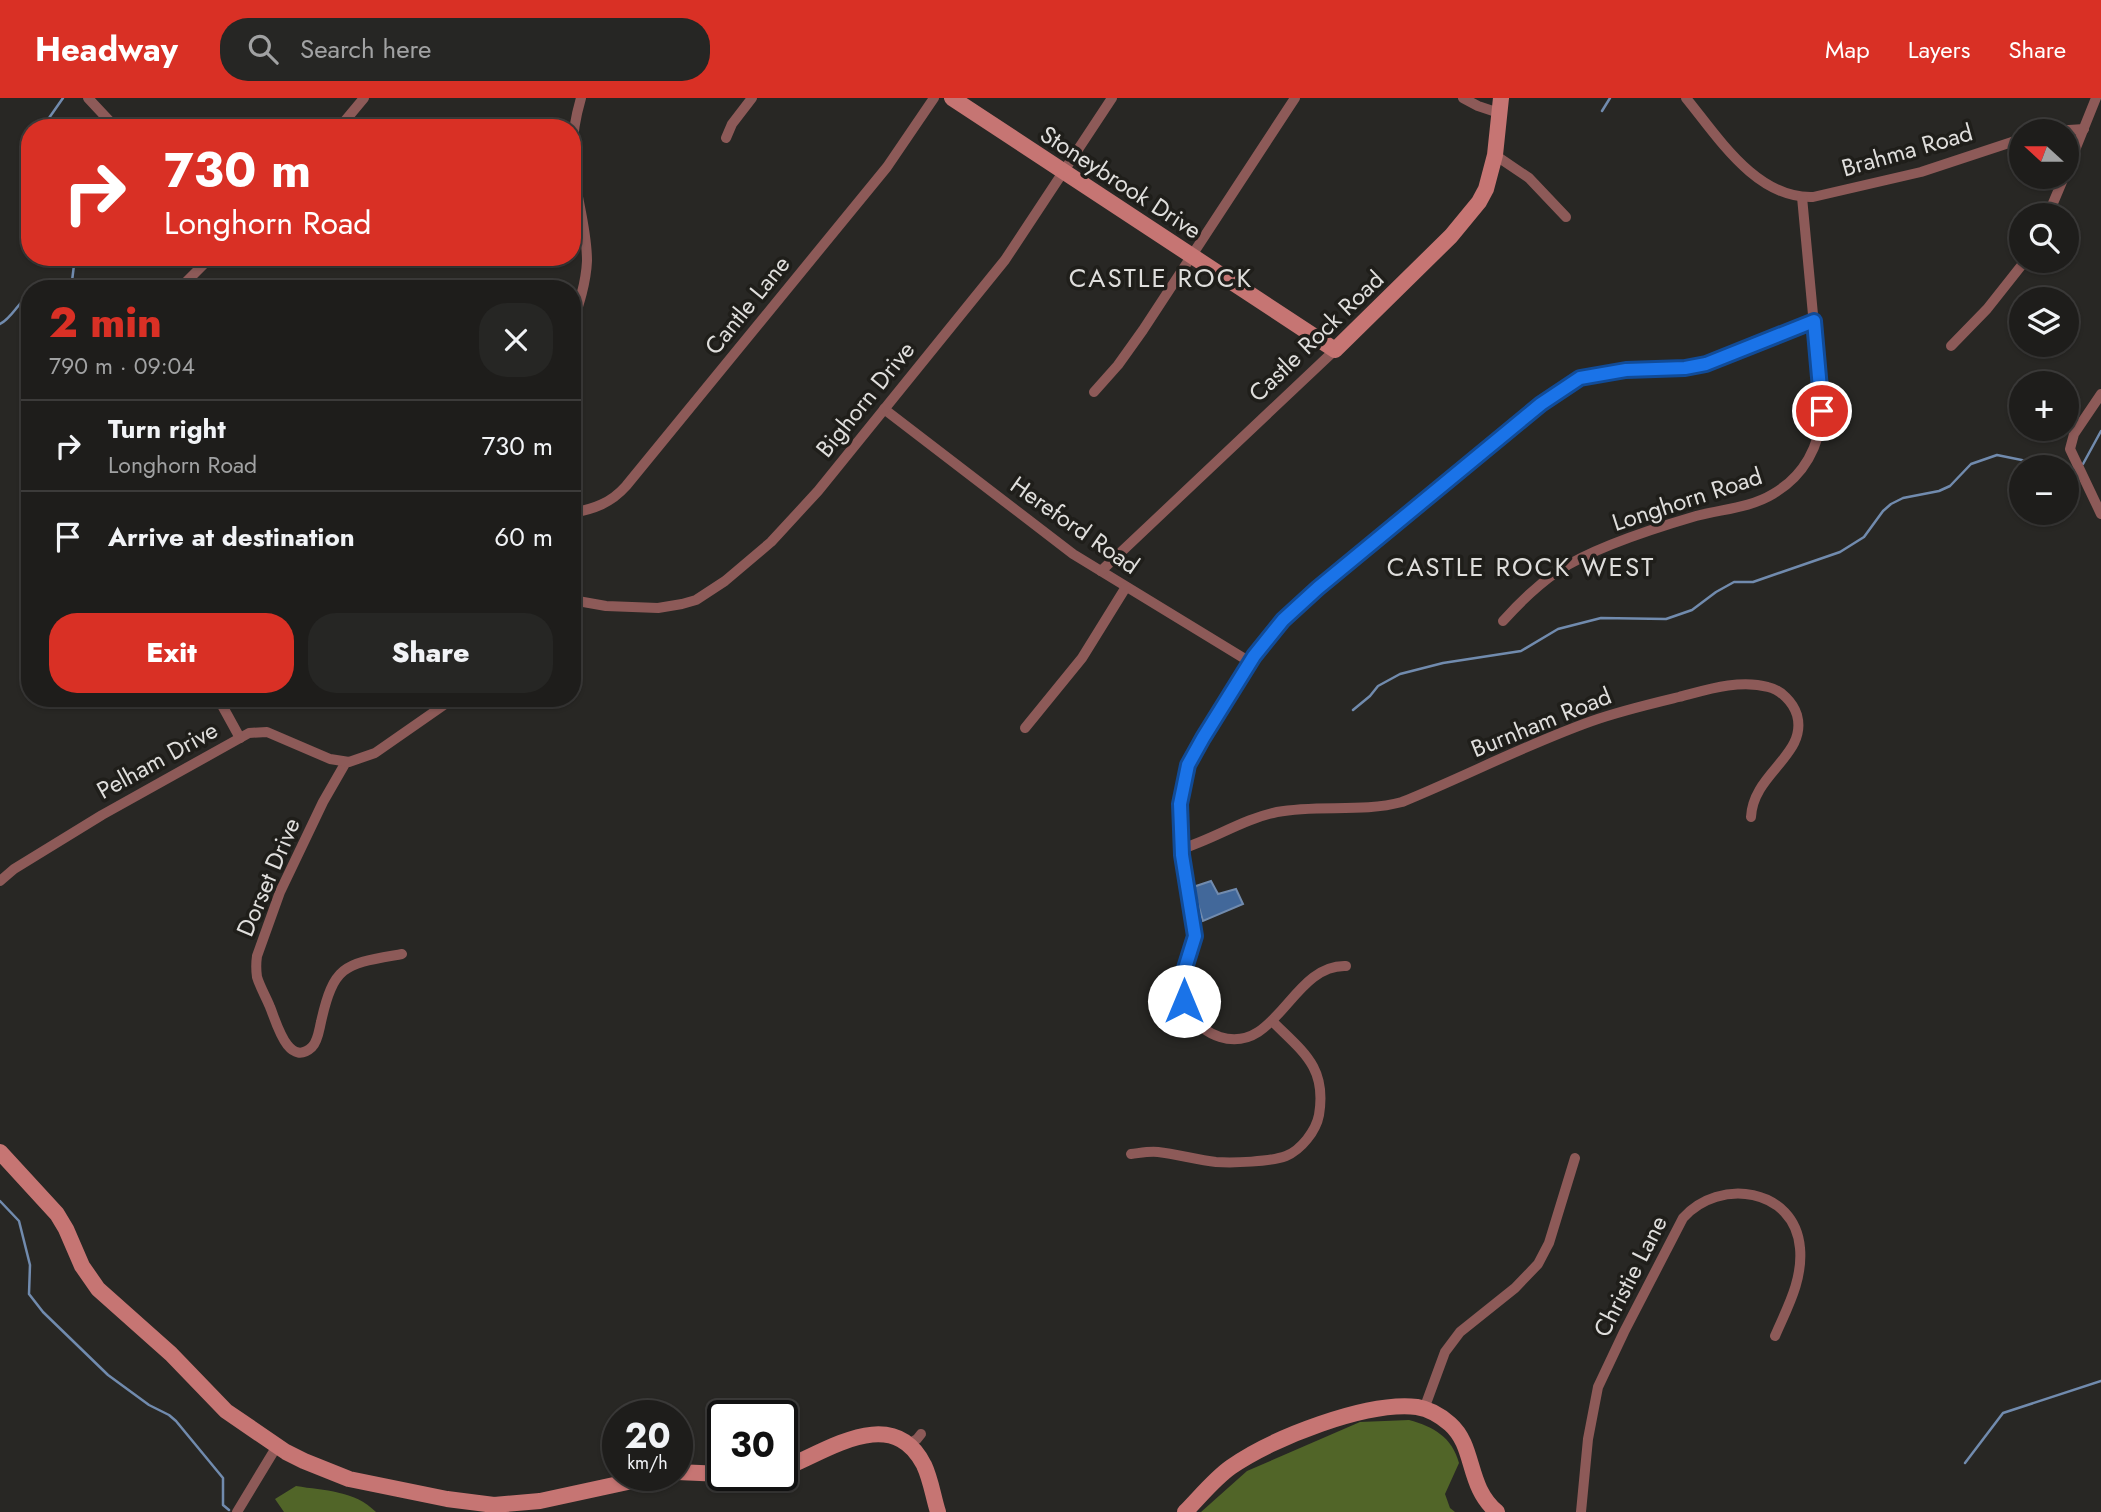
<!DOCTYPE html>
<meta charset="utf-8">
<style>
body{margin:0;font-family:Jost,sans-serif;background:#262624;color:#f1f3f6;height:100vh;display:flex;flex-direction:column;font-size:26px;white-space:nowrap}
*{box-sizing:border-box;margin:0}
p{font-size:23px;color:#a1a2a3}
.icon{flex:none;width:38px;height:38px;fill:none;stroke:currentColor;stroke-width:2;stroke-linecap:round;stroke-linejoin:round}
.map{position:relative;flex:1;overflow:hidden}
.drawer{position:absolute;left:21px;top:182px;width:560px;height:427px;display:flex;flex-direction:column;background:#1e1d1b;border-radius:28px;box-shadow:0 2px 5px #0004,0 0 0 2px #3c3b3a}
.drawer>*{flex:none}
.hud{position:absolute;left:21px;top:21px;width:560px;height:147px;border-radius:28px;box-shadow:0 2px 5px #0004,0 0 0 2px #3c3b3a;background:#d93025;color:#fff;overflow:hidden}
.needle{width:46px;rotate:291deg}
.tools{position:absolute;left:2009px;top:21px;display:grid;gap:14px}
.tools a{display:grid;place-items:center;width:70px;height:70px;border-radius:50%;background:#1e1d1b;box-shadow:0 2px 5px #0004,0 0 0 2px #3c3b3a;font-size:35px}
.speed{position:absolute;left:602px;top:1302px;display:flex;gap:14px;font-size:35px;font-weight:700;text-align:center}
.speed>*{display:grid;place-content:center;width:91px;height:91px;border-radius:50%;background:#1e1d1b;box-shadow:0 2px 5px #0004,0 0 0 2px #3c3b3a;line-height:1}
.speed small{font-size:18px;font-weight:400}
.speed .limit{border:4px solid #111;border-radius:10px;background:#fff;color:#111}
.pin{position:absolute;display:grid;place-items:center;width:60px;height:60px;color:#fff;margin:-30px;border:4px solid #fff;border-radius:50%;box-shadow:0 2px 7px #0007}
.me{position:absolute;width:77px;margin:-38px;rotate:0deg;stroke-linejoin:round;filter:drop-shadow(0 0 5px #0008)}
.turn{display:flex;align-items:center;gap:24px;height:147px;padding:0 28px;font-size:32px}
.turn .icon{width:91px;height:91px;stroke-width:2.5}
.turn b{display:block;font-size:49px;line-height:60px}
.round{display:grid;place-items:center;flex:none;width:74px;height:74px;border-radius:28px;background:#262624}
.head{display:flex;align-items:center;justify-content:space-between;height:119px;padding:0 28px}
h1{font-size:42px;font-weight:800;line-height:52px;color:#d93025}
.cta{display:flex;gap:14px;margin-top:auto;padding:14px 28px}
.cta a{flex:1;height:80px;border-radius:28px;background:#d93025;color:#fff;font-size:28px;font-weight:800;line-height:80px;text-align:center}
.cta a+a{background:#262624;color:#f1f3f6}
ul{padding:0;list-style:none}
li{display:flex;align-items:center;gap:21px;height:91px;padding:0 28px;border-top:2px solid #3c3b3a}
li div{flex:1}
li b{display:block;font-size:26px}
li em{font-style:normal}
header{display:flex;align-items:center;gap:42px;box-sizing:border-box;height:98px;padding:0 35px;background:#d93025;color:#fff}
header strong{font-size:33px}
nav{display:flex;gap:38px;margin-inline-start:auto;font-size:24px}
.search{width:490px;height:63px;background:#262624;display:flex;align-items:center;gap:18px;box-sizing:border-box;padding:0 24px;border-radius:28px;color:#a1a2a3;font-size:26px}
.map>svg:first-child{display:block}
.forest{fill:#516528}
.water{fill:#42689a;stroke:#718bae;stroke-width:2}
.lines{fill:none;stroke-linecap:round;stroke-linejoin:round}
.stream{stroke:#718bae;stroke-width:2.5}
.street{stroke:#8d5a58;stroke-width:10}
.secondary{stroke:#c67573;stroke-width:16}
.route-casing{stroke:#114b97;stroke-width:18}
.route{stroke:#1a73e8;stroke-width:12}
.labels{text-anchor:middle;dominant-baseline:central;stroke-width:7;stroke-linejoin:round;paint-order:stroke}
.street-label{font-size:24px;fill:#dfdedc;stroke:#1f1e1a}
.neighbourhood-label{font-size:26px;letter-spacing:2px;fill:#dfdedc;stroke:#1f1e1a}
</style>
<header>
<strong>Headway</strong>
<div class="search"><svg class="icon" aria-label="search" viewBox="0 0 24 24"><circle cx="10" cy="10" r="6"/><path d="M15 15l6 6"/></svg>Search here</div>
<nav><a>Map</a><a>Layers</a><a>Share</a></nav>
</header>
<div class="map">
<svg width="2101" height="1414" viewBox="0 0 2101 1414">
<rect width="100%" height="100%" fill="#282724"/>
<!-- forest -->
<g class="forest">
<path d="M 1409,1322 C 1434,1329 1452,1339 1459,1365 L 1445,1396 L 1450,1410 L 1455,1414 L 1201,1414 L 1247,1373 L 1360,1324 Z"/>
<path d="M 296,1388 C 325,1393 354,1392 376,1414 L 284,1414 L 275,1401 Z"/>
</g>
<!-- water -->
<path class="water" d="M 1211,783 L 1218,796 L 1236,791 L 1243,806 L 1203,823 L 1193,789 Z"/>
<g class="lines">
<!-- stream -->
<g class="stream">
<path d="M 1602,13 L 1610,0"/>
<path d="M 42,30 L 63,0"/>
<path d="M 66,191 L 72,183 L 75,159"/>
<path d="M 0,226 C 13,219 17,205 30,197"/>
<path d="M 2083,366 L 2101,333"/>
<path d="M 2067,373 L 2071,371"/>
<path d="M 1353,612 L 1370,598 L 1378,588 L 1400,576 L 1443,565 L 1521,553 L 1558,531 L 1601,520 L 1666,521 L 1692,512 L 1716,494 L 1734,484 L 1753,484 L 1840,454 L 1864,439 L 1883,413 L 1891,406 L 1903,400 L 1939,393 L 1950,388 L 1971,366 L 1997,357 L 2046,367"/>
<path d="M 0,1103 L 19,1123 L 30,1167 L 29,1196 L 43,1214 L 108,1277 L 149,1307 L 169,1317 L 176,1323 L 223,1380 L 223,1407 L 229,1412"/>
<path d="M 1965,1365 L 2003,1315 L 2101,1283"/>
</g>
<!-- street -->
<g class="street">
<path d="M 88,0 L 116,30"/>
<path d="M 1463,0 L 1478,8 L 1499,15"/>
<path d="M 1686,0 C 1718,39 1756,101 1813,99 L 1921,74 L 2021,41"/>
<path d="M 339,30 L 364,0"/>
<path d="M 2054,33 L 2084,31"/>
<path d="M 726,40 L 732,26 L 752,0"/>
<path d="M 1495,57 L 1529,80 L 1566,119"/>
<path d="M 2067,72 L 2096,0"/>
<path d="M 2048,117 L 2064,79"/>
<path d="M 179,191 L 211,159"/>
<path d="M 572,227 C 579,206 586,185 587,163 C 587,133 578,105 574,76 C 570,51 574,24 581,0"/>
<path d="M 1951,248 L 1987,211 L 2025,163"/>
<path d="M 1094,294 L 1118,267 L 1143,232 L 1295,0"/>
<path d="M 2101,296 L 2074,336 L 2070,351 L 2101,416"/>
<path d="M 24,308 L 30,306"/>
<path d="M 884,311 L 1073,456 L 1250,564"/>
<path d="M 572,415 C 594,411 611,405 626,388 L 887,69 L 934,0"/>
<path d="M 1101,473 L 1335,252"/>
<path d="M 572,502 L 606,508 L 658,510 L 682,506 L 696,502 L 725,483 L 771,444 L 818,393 L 1005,162 L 1112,0"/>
<path d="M 1503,523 C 1519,505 1538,487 1558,473 C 1594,449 1655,430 1696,418 C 1722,411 1750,410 1773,396 C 1804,378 1820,348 1822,313 L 1802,99"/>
<path d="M 218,600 L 240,640"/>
<path d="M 1025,630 L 1082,560 L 1126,489"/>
<path d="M 346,664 L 323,704 L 280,794 L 257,858 C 256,865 256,872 257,879 C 260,889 266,899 270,909 C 276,923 288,971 312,949 C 318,943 319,932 321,924 C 334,865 346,866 402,856"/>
<path d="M 1181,751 C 1214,741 1243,721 1277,714 C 1319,706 1361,715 1402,704 C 1466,678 1527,646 1592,623 C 1620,613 1650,606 1679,599 C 1706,592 1739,581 1768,589 C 1781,592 1793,604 1797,617 C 1808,657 1753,675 1751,719"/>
<path d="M 0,783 L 14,771 L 102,717 L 249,635 L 267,634 L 330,661 L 349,664 L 375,655 L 454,600"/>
<path d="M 1346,868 C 1292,866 1277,957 1220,939 C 1192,930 1176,899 1183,871 C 1186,861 1193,852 1194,841 C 1196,827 1190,809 1188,794 C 1183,768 1180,742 1180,715 C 1180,700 1182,683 1187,669 C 1195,649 1209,631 1219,614 C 1235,589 1250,561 1269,538 C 1283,521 1301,506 1318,490 L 1560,292 C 1605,265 1638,276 1686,270 C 1730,264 1773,240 1814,223"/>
<path d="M 1131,1056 C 1140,1055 1149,1053 1158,1054 C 1177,1056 1197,1062 1216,1064 C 1233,1065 1270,1064 1286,1058 C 1301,1052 1316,1033 1319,1017 C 1327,969 1303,954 1272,923"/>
<path d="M 1424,1311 L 1445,1254 L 1460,1234 L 1515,1190 L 1538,1166 L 1549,1145 L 1575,1060"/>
<path d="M 907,1347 L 917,1341 L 921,1336"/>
<path d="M 237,1414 L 277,1348"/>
<path d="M 1581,1414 L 1588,1341 L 1598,1289 L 1624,1234 L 1683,1120 C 1719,1079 1795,1090 1800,1150 C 1803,1182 1787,1210 1775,1238"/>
</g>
<!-- secondary -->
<g class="secondary">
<path d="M 952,0 L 1335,252 L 1451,138 L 1479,104 L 1486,91 L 1495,57 L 1501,0"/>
<path d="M 0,1054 L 57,1116 L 66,1131 L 82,1168 L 98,1191 L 171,1256 L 226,1313 L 286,1354 L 304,1363 L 349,1381 L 447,1401 L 494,1407 L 540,1403 L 660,1377"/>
<path d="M 782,1371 C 825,1355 892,1304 924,1367 C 931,1382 933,1398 938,1414"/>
<path d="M 677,1374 L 723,1376"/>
<path d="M 1185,1414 C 1200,1399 1214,1381 1231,1369 C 1272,1340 1367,1303 1417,1309 C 1429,1311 1441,1318 1450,1326 C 1476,1349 1466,1388 1497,1414"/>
</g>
</g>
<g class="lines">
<defs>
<path id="route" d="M 1184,903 L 1181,883 L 1195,838 L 1182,757 L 1180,706 L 1188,667 L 1203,640 L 1254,558 L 1283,522 L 1318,490 L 1541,306 L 1580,280 L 1626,272 L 1685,270 L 1706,266 L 1814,223 L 1822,313"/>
</defs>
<!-- route casing -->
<use href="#route" class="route-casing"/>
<!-- route -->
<use href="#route" class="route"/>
</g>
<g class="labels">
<!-- street labels -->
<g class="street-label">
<text transform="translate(1907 52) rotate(-16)">Brahma Road</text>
<text transform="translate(1121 84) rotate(33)">Stoneybrook Drive</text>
<text transform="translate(747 207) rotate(-51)">Cantle Lane</text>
<text transform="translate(1316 238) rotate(-44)">Castle Rock Road</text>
<text transform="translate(865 301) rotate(-51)">Bighorn Drive</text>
<text transform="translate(1687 401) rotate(-18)">Longhorn Road</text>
<text transform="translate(1075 427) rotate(35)">Hereford Road</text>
<text transform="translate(1541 624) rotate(-22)">Burnham Road</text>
<text transform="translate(157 662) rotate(-29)">Pelham Drive</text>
<text transform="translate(268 779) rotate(-67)">Dorset Drive</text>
<text transform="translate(1630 1178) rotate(-63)">Christie Lane</text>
</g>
<!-- neighbourhood labels -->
<g class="neighbourhood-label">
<text x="1161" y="180">CASTLE ROCK</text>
<text x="1521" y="469">CASTLE ROCK WEST</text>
</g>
</g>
</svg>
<div class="tools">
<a><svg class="needle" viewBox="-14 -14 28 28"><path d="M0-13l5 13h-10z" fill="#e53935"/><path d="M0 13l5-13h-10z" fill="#a1a2a3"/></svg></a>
<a><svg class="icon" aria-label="search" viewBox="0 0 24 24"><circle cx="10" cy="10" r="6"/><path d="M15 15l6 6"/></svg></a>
<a><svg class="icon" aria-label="layers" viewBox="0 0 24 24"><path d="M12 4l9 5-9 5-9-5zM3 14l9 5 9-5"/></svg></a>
<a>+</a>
<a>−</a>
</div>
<div class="speed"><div>20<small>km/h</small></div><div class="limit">30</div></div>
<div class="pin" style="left:1822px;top:313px;background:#d93025"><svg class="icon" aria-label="arrive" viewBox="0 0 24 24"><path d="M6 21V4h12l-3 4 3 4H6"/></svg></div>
<svg class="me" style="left:1184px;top:903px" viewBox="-20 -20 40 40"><circle r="19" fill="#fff"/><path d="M0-13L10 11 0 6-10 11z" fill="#1a73e8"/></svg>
<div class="hud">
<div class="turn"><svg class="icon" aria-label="right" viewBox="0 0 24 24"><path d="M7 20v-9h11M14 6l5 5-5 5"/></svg><div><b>730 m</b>Longhorn Road</div></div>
</div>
<section class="drawer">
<div class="head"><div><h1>2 min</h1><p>790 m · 09:04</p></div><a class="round"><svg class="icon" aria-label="close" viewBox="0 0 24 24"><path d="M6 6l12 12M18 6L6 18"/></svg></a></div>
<ul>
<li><svg class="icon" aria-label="right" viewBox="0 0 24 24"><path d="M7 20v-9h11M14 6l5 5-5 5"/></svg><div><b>Turn right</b><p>Longhorn Road</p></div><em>730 m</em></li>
<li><svg class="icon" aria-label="arrive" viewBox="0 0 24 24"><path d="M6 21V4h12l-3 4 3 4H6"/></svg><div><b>Arrive at destination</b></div><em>60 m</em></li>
</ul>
<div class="cta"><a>Exit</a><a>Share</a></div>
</section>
</div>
